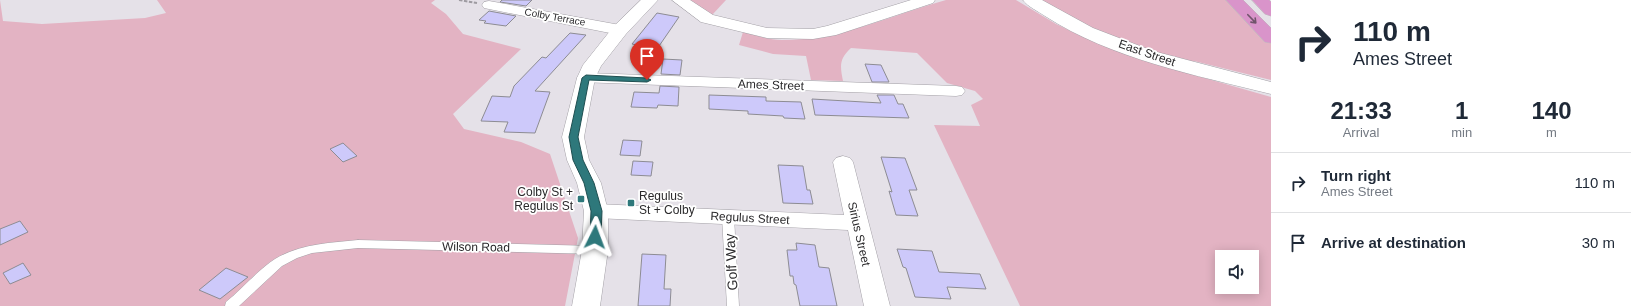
<!DOCTYPE html>
<style>
body{margin:0;font-family:Arial,sans-serif;background:#f2f2f3;color:#1f2937;height:100vh;display:flex;flex-direction:column;font-size:15px;white-space:nowrap}
*{box-sizing:border-box;margin:0}
p{font-size:13px;color:#747a83}
.icon{flex:none;width:22px;height:22px;fill:none;stroke:currentColor;stroke-width:2;stroke-linecap:round;stroke-linejoin:round}
.map{position:relative;flex:1;overflow:hidden}
.details{display:flex;flex-direction:column;background:#fff;width:360px}
.details>*{flex:none}
.guide{background:#fff;color:#1f2937;overflow:hidden}
.buttons{position:absolute;left:1215px;top:250px;display:grid;gap:8px}
.buttons a{display:grid;place-items:center;width:44px;height:44px;border-radius:0px;background:#fff;box-shadow:0 2px 10px #0003;font-size:20px}
.pin{position:absolute;display:grid;place-items:center;width:34px;height:34px;color:#fff;margin:-41px -17px;border-radius:50% 50% 50% 0;rotate:-45deg;box-shadow:0 0 4px #0007}
.pin .icon{rotate:45deg}
.me{position:absolute;width:44px;margin:-22px;rotate:3deg;stroke-linejoin:round;filter:drop-shadow(0 0 3px #0008)}
.turn{display:flex;align-items:center;gap:14px;height:84px;padding:0 16px;font-size:18px}
.turn .icon{width:52px;height:52px;stroke-width:2.5}
.turn b{display:block;font-size:28px;line-height:34px}
.eta{display:flex;justify-content:space-evenly;align-items:center;height:68px;text-align:center}
.eta b{font-size:24px;font-weight:700;line-height:28px}
ul{padding:0;list-style:none}
li{display:flex;align-items:center;gap:12px;height:60px;padding:0 16px;border-top:1px solid #e0e1e3}
li div{flex:1}
li b{display:block;font-size:15px}
li em{font-style:normal}
main{display:flex;flex:1;min-height:0}
.map>svg:first-child{display:block}
.green{fill:#e3b3c3;fill-rule:evenodd}
.building{fill:#cdc9fa;stroke:#8d8c93}
.lines{fill:none;stroke-linecap:round;stroke-linejoin:round}
.service-casing{stroke:#a4a1a7;stroke-width:1}
.minor-casing{stroke:#a4a1a7;stroke-width:1}
.tertiary-casing{stroke:#a4a1a7;stroke-width:1}
.secondary-casing{stroke:#a4a1a7;stroke-width:1}
.motorway-casing{stroke:#bfbfbf;stroke-width:1}
.path{stroke:#9e9ba1;stroke-width:2;stroke-dasharray:3.5 1.5;stroke-linecap:butt}
.service{fill:#fff;fill-rule:evenodd}
.minor{fill:#fff;fill-rule:evenodd}
.tertiary{fill:#fff;fill-rule:evenodd}
.secondary{fill:#fff;fill-rule:evenodd}
.motorway{fill:#d994ca;fill-rule:evenodd}
.oneway{stroke:#70546b}
.route{fill:#2e787b;stroke:#1e4e50}
.poi-dot{fill:#2e787b;stroke:#fff;stroke-width:1.5}
.labels{text-anchor:middle;dominant-baseline:central;stroke-width:3.5;stroke-linejoin:round;paint-order:stroke}
.far-street-label{font-size:10px;fill:#2a292b;stroke:#fff}
.street-label{font-size:12px;fill:#2a292b;stroke:#fff}
.poi-label{font-size:12px;fill:#2a292b;stroke:#fff;text-anchor:end}
.near-street-label{font-size:14px;fill:#2a292b;stroke:#fff}
</style>
<main>
<div class="map">
<svg width="1271" height="306" viewBox="0 0 1271 306">
<rect width="100%" height="100%" fill="#e5e1e8"/>
<!-- green -->
<g class="green">
<path d="M 0,0 L 3,21 L 42,24 L 145,18 L 166,13 L 157,0 L 435,0 L 431,3 L 446,14 L 463,34 L 521,49 L 453,114 L 464,129 L 521,142 L 550,154 L 578,238 L 565,306 L 0,306 Z"/>
<path d="M 690,0 L 726,0 L 712,15 Z"/>
<path d="M 946,0 L 1016,0 L 1056,24 L 1090,40 L 1152,63 L 1271,97 L 1271,306 L 1020,306 L 934,125 L 980,126 L 971,105 L 983,99 L 975,91 L 947,83 L 917,53 L 851,48 C 839,59 840,66 843,81 L 811,80 L 806,56 L 773,54 L 739,45 L 743,32 C 756,35 770,40 782,40 C 840,40 892,15 946,0 ZM 1222,257 L 1252,257 L 1252,287 L 1222,287 Z"/>
<path d="M 1031,0 L 1234,0 L 1271,38 L 1271,80 L 1194,61 L 1194,68 L 1150,55 Z"/>
</g>
<!-- building -->
<g class="building">
<path d="M 502,0 L 532,0 L 526,6 L 500,2 Z"/>
<path d="M 489,11 L 516,16 L 506,26 L 484,23 L 486,21 L 479,20 Z"/>
<path d="M 657,13 L 679,17 L 657,49 L 632,44 Z"/>
<path d="M 570,33 L 586,35 L 535,91 L 550,92 L 535,133 L 504,132 L 508,122 L 481,121 L 492,96 L 510,97 L 514,86 L 542,57 L 546,58 Z"/>
<path d="M 663,59 L 682,60 L 680,75 L 661,74 Z"/>
<path d="M 865,64 L 881,65 L 889,82 L 872,82 Z"/>
<path d="M 660,86 L 679,87 L 678,106 L 658,105 L 657,108 L 631,107 L 634,92 L 659,93 Z"/>
<path d="M 709,95 L 766,97 L 766,101 L 801,102 L 805,119 L 784,118 L 783,116 L 748,114 L 748,111 L 709,109 Z"/>
<path d="M 877,95 L 894,95 L 898,104 L 903,104 L 909,118 L 815,115 L 812,99 L 881,103 Z"/>
<path d="M 623,140 L 642,141 L 640,156 L 620,155 Z"/>
<path d="M 343,143 L 357,156 L 343,162 L 330,149 Z"/>
<path d="M 881,157 L 905,158 L 917,190 L 909,190 L 918,216 L 896,215 L 889,191 L 892,192 Z"/>
<path d="M 633,161 L 653,162 L 651,176 L 631,175 Z"/>
<path d="M 778,165 L 803,166 L 807,190 L 810,190 L 813,204 L 783,203 Z"/>
<path d="M 20,221 L 28,232 L 0,245 L 0,229 Z"/>
<path d="M 796,243 L 815,245 L 819,267 L 829,268 L 837,306 L 800,306 L 796,285 L 794,284 L 793,276 L 790,276 L 787,250 L 797,250 Z"/>
<path d="M 897,249 L 932,251 L 939,272 L 980,274 L 986,289 L 947,287 L 951,299 L 915,297 L 906,268 L 903,267 Z"/>
<path d="M 642,254 L 666,255 L 664,289 L 671,289 L 670,306 L 638,306 Z"/>
<path d="M 23,263 L 31,275 L 10,284 L 3,273 Z"/>
<path d="M 226,268 L 248,277 L 220,299 L 199,290 Z"/>
</g>
<g class="lines">
<defs>
<g id="service">
<path d="M 728,213 L 732,214 L 734,217 L 739,306 L 727,306 L 722,217 L 724,214 Z"/>
<path d="M 358,240 L 595,246 L 599,247 L 601,250 L 599,253 L 595,254 L 358,248 L 312,253 L 297,258 L 282,266 L 239,306 L 225,306 L 226,302 C 241,290 259,269 275,259 C 300,244 329,243 358,240 Z"/>
</g>
<g id="minor">
<path d="M 489,1 L 620,25 L 625,27 L 628,30 L 625,33 L 620,35 L 484,8 L 482,5 L 484,2 Z"/>
<path d="M 586,73 L 956,86 L 962,87 L 965,91 L 962,95 L 956,96 L 580,82 L 577,78 L 580,74 Z"/>
<path d="M 843,156 L 850,158 L 853,162 L 890,306 L 864,306 L 848,230 L 596,218 L 588,216 L 585,211 L 588,206 L 596,204 L 844,215 L 833,162 L 836,158 Z"/>
</g>
<g id="tertiary">
<path d="M 641,0 L 658,0 L 626,34 L 601,66 L 595,78 L 584,137 L 589,160 L 601,183 L 608,211 L 608,250 L 600,306 L 572,306 L 582,250 L 584,211 L 577,183 L 567,160 L 562,137 L 577,78 L 583,65 L 614,26 Z"/>
<path d="M 672,0 L 690,0 L 713,15 L 767,28 L 813,29 L 827,26 L 911,0 L 935,0 L 933,3 L 836,35 L 813,39 L 767,38 L 701,22 Z"/>
</g>
<path id="secondary" d="M 1023,0 L 1042,0 L 1093,28 L 1153,51 L 1271,82 L 1271,94 C 1195,75 1112,59 1045,16 C 1038,11 1028,7 1023,0 Z"/>
<g id="motorway">
<path d="M 1226,0 L 1243,0 L 1271,28 L 1271,43 L 1265,42 Z"/>
<path d="M 1252,0 L 1269,0 L 1271,2 L 1271,16 L 1265,14 Z"/>
</g>
</defs>
<!-- service casing -->
<use href="#service" class="service-casing"/>
<!-- minor casing -->
<use href="#minor" class="minor-casing"/>
<!-- tertiary casing -->
<use href="#tertiary" class="tertiary-casing"/>
<!-- secondary casing -->
<use href="#secondary" class="secondary-casing"/>
<!-- motorway casing -->
<use href="#motorway" class="motorway-casing"/>
<!-- path -->
<path class="path" d="M 459,0 L 477,3"/>
<!-- service -->
<use href="#service" class="service"/>
<!-- minor -->
<use href="#minor" class="minor"/>
<!-- tertiary -->
<use href="#tertiary" class="tertiary"/>
<!-- secondary -->
<use href="#secondary" class="secondary"/>
<!-- motorway -->
<use href="#motorway" class="motorway"/>
</g>
<!-- one-way arrows -->
<defs><path id="oneway-shaft" d="M-6 0H5M1.5-3L5.5 0L1.5 3" fill="none" stroke-width="1.6" stroke-linecap="round" stroke-linejoin="round"/></defs>
<use class="oneway" href="#oneway-shaft" transform="translate(1252 19) rotate(46)"/>
<!-- route -->
<path class="route" d="M 586,75 L 647,78 L 651,80 L 647,82 L 589,80 L 578,137 L 583,160 L 594,183 L 602,211 L 601,237 L 595,240 L 590,237 L 591,211 L 584,183 L 573,160 L 569,137 L 582,78 Z"/>
<!-- markers -->
<g class="poi-dot">
<rect x="577" y="195" width="8" height="8" rx="2"/>
<rect x="627" y="199" width="8" height="8" rx="2"/>
</g>
<g class="labels">
<!-- far-street labels -->
<g class="far-street-label">
<text transform="translate(555 17) rotate(10)">Colby Terrace</text>
</g>
<!-- street labels -->
<g class="street-label">
<text transform="translate(1147 53) rotate(19)">East Street</text>
<text transform="translate(771 85) rotate(2)">Ames Street</text>
<text transform="translate(750 218) rotate(3)">Regulus Street</text>
<text transform="translate(859 234) rotate(77)">Sirius Street</text>
<text transform="translate(476 247) rotate(1)">Wilson Road</text>
</g>
<!-- poi labels -->
<g class="poi-label">
<text x="573" y="192">Colby St +<tspan x="573" dy="14">Regulus St</tspan></text>
<text x="639" y="196" text-anchor="start">Regulus<tspan x="639" dy="14">St + Colby</tspan></text>
</g>
<!-- near-street labels -->
<g class="near-street-label">
<text transform="translate(731 262) rotate(-93)">Golf Way</text>
</g>
</g>
</svg>
<div class="buttons">
<a><svg class="icon" aria-label="sound" viewBox="0 0 24 24"><path d="M4 9h4l5-4v14l-5-4H4zM17 9q2 3 0 6"/></svg></a>
</div>
<div class="pin" style="left:647px;top:80px;background:#d93025"><svg class="icon" aria-label="arrive" viewBox="0 0 24 24"><path d="M6 21V4h12l-3 4 3 4H6"/></svg></div>
<svg class="me" style="left:595px;top:237px" viewBox="-20 -20 40 40"><path d="M0-17L14 15 0 8-14 15z" fill="#2e787b" stroke="#fff" stroke-width="4"/></svg>
</div>
<section class="details">
<div class="guide">
<div class="turn"><svg class="icon" aria-label="right" viewBox="0 0 24 24"><path d="M7 20v-9h11M14 6l5 5-5 5"/></svg><div><b>110 m</b>Ames Street</div></div>
</div>
<div class="eta">
<div><b>21:33</b><p>Arrival</p></div>
<div><b>1</b><p>min</p></div>
<div><b>140</b><p>m</p></div>
</div>
<ul>
<li><svg class="icon" aria-label="right" viewBox="0 0 24 24"><path d="M7 20v-9h11M14 6l5 5-5 5"/></svg><div><b>Turn right</b><p>Ames Street</p></div><em>110 m</em></li>
<li><svg class="icon" aria-label="arrive" viewBox="0 0 24 24"><path d="M6 21V4h12l-3 4 3 4H6"/></svg><div><b>Arrive at destination</b></div><em>30 m</em></li>
</ul>
</section>
</main>
